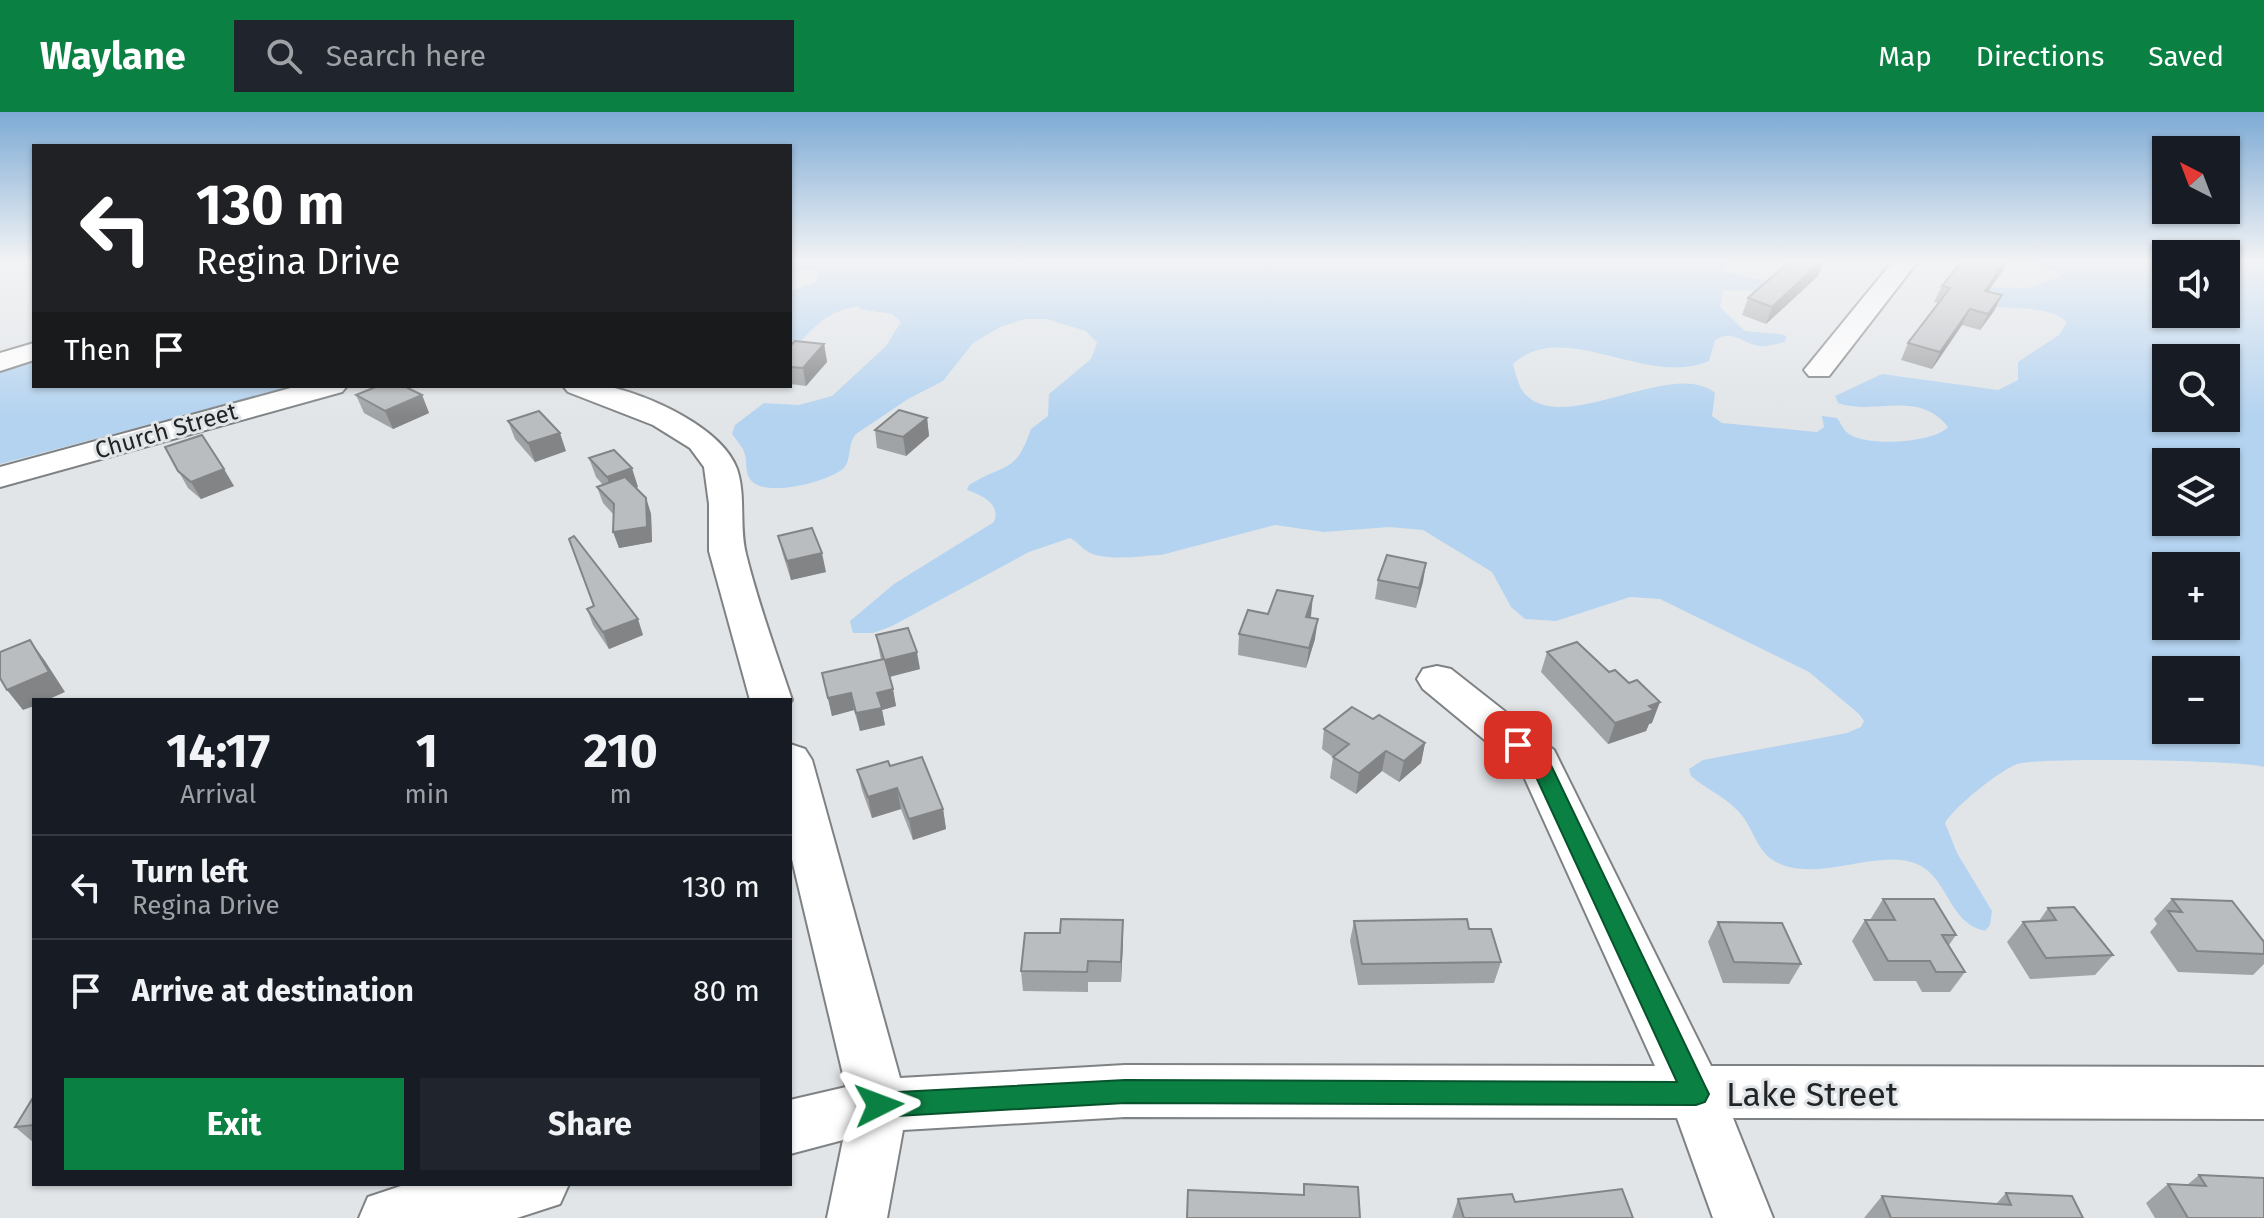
<!DOCTYPE html>
<meta charset="utf-8">
<style>
body{margin:0;font-family:"Fira Sans",sans-serif;background:#20242c;color:#f1f3f6;height:100vh;display:flex;flex-direction:column;font-size:30px;white-space:nowrap}
*{box-sizing:border-box;margin:0}
p{font-size:26px;color:#9ea1a6}
.icon{flex:none;width:44px;height:44px;fill:none;stroke:currentColor;stroke-width:2;stroke-linecap:round;stroke-linejoin:round}
.map{position:relative;flex:1;overflow:hidden}
.sheet{position:absolute;left:32px;top:586px;width:760px;height:488px;display:flex;flex-direction:column;background:#171b24;border-radius:0px;box-shadow:0 2px 6px #0004}
.sheet>*{flex:none}
.guide{position:absolute;left:32px;top:32px;width:760px;height:244px;border-radius:0px;box-shadow:0 2px 6px #0004;background:#202124;color:#fff;overflow:hidden}
.needle{width:52px;rotate:318deg}
.tools{position:absolute;left:2152px;top:24px;display:grid;gap:16px}
.tools a{display:grid;place-items:center;width:88px;height:88px;border-radius:0px;background:#171b24;box-shadow:0 2px 6px #0004;font-size:40px}
.pin{position:absolute;display:grid;place-items:center;width:68px;height:68px;color:#fff;margin:-34px;border-radius:16px;box-shadow:0 4px 12px #0006}
.me{position:absolute;width:88px;margin:-44px;rotate:87deg;stroke-linejoin:round;filter:drop-shadow(0 0 6px #0008)}
.turn{display:flex;align-items:center;gap:28px;height:168px;padding:0 32px;font-size:36px}
.turn .icon{width:104px;height:104px;stroke-width:2.5}
.turn b{display:block;font-size:56px;line-height:68px}
.then{display:flex;align-items:center;height:76px;padding:0 32px;background:#0003;gap:16px;font-size:30px}
.eta{display:flex;justify-content:space-evenly;align-items:center;height:136px;text-align:center}
.eta b{font-size:48px;font-weight:700;line-height:56px}
.cta{display:flex;gap:16px;margin-top:auto;padding:16px 32px}
.cta a{flex:1;height:92px;border-radius:0px;background:#0b8043;color:#fff;font-size:32px;font-weight:700;line-height:92px;text-align:center}
.cta a+a{background:#20242c;color:#f1f3f6}
ul{padding:0;list-style:none}
li{display:flex;align-items:center;gap:24px;height:104px;padding:0 32px;border-top:2px solid #363941}
li div{flex:1}
li b{display:block;font-size:30px}
li em{font-style:normal}
header{display:flex;align-items:center;gap:48px;box-sizing:border-box;height:112px;padding:0 40px;background:#0b8043;color:#fff}
header strong{font-size:38px}
nav{display:flex;gap:44px;margin-inline-start:auto;font-size:28px}
.search{width:560px;height:72px;background:#20242c;display:flex;align-items:center;gap:20px;box-sizing:border-box;padding:0 28px;border-radius:0px;color:#9ea1a6;font-size:30px}
.map>svg:first-child{display:block}
.green{fill:#b4d3f0;fill-rule:evenodd}
.lines{fill:none;stroke-linecap:round;stroke-linejoin:round}
.minor-casing{stroke:#7f8284;stroke-width:4}
.minor{fill:#fff;fill-rule:evenodd}
.wall{fill:#a0a3a5}
.shaded-wall{fill:#828486}
.building{fill:#babdc0;stroke:#828486;stroke-width:2}
.route{fill:#0b8043;stroke:#07532c;stroke-width:2}
.labels{text-anchor:middle;dominant-baseline:central;stroke-width:6;stroke-linejoin:round;paint-order:stroke}
.far-street-label{font-size:24px;fill:#212324;stroke:#e1e5e8}
.near-street-label{font-size:34px;fill:#212324;stroke:#e1e5e8}
</style>
<header>
<strong>Waylane</strong>
<div class="search"><svg class="icon" aria-label="search" viewBox="0 0 24 24"><circle cx="10" cy="10" r="6"/><path d="M15 15l6 6"/></svg>Search here</div>
<nav><a>Map</a><a>Directions</a><a>Saved</a></nav>
</header>
<div class="map">
<svg width="2264" height="1106" viewBox="0 0 2264 1106">
<rect width="100%" height="100%" fill="#e1e5e8"/>
<!-- green -->
<g class="green">
<path d="M 790,149 L 1732,149 L 1722,159 L 1781,172 L 1774,179 L 1723,178 L 1720,195 L 1745,219 L 1781,222 L 1786,224 L 1785,230 C 1777,232 1767,235 1759,234 C 1741,231 1733,217 1715,228 L 1709,249 C 1646,276 1563,205 1513,252 C 1515,260 1519,275 1524,281 C 1563,326 1672,245 1715,281 L 1712,304 L 1722,311 L 1817,320 L 1824,315 L 1822,304 L 1837,306 C 1841,311 1843,318 1849,322 C 1867,335 1934,331 1948,315 C 1918,277 1876,304 1838,291 L 1835,284 L 1882,262 L 1998,278 L 2018,268 L 2018,250 L 2059,223 L 2067,210 C 2039,184 1965,208 1938,175 L 2029,176 L 2060,165 L 2056,160 L 2027,149 L 2166,149 L 2166,202 L 2226,202 L 2226,149 L 2264,149 L 2264,655 C 2244,648 2035,645 2017,652 C 1999,659 1954,695 1945,711 L 1957,741 L 1992,799 L 1990,813 L 1985,819 C 1948,811 1949,766 1917,752 C 1879,735 1816,772 1776,750 C 1755,739 1753,712 1736,697 C 1723,684 1705,676 1691,664 L 1689,657 L 1703,648 L 1847,621 L 1861,615 L 1864,609 L 1859,602 L 1809,560 L 1660,487 L 1630,485 L 1556,509 L 1525,507 L 1511,495 L 1492,460 L 1423,418 L 1389,415 L 1324,420 L 1275,413 L 1161,443 C 1139,444 1111,449 1090,441 C 1082,437 1078,430 1070,426 L 1029,440 L 892,514 L 873,521 L 853,521 L 850,509 L 894,472 L 994,410 C 1001,392 982,383 967,378 L 969,373 C 1006,350 1015,363 1031,317 L 1048,304 L 1049,282 L 1091,247 L 1097,231 L 1086,219 L 1046,207 L 1025,207 L 1000,215 L 973,231 L 943,269 L 908,287 L 856,322 C 847,332 852,347 844,356 C 829,370 763,387 750,367 C 745,360 747,350 745,343 C 744,336 736,328 732,322 L 735,313 L 764,291 L 799,293 L 832,284 L 886,234 L 901,210 L 892,202 L 859,197 L 860,194 C 824,199 815,216 790,240 L 790,179 L 815,171 L 820,163 L 812,157 L 790,160 ZM 2166,246 L 2226,246 L 2226,306 L 2166,306 ZM 2166,350 L 2226,350 L 2226,410 L 2166,410 ZM 2166,454 L 2226,454 L 2226,514 L 2166,514 ZM 2166,558 L 2226,558 L 2226,618 L 2166,618 Z"/>
<path d="M 34,249 L 34,274 L 294,274 L 0,352 L 0,260 Z"/>
</g>
<g class="lines">
<defs>
<g id="minor">
<path d="M 1893,149 L 1918,149 L 1829,264 L 1809,264 L 1804,258 L 1809,252 Z"/>
<path d="M 34,231 L 34,248 L 0,259 L 0,241 Z"/>
<path d="M 298,274 L 347,274 L 342,280 L 0,375 L 0,355 Z"/>
<path d="M 563,274 C 577,274 593,272 606,274 C 646,282 722,315 737,357 C 746,384 739,414 746,442 C 758,491 776,540 792,588 L 790,591 L 750,588 L 709,439 L 709,392 L 704,355 L 690,336 L 653,313 L 568,280 Z"/>
<path d="M 1437,554 L 1451,557 L 1554,638 L 1711,954 L 2264,955 L 2264,1007 L 1733,1006 L 1773,1106 L 1713,1106 L 1677,1006 L 1125,1005 L 903,1018 L 887,1106 L 827,1106 L 843,1028 L 790,1042 L 790,988 L 846,975 L 790,739 L 790,632 L 805,637 L 812,648 L 900,966 L 1125,953 L 1655,954 L 1521,658 L 1423,577 L 1417,567 L 1423,557 Z"/>
<path d="M 407,1072 L 569,1072 L 560,1092 L 517,1106 L 359,1106 L 368,1085 Z"/>
</g>
</defs>
<!-- minor casing -->
<use href="#minor" class="minor-casing"/>
<!-- minor -->
<use href="#minor" class="minor"/>
</g>
<!-- wall -->
<g class="wall">
<path d="M 1790,149 L 1823,149 L 1818,164 L 1766,212 L 1742,203 L 1748,186 Z"/>
<path d="M 1962,149 L 2007,149 L 2003,158 L 1988,180 L 2002,183 L 1994,199 L 1980,218 L 1962,213 L 1932,257 L 1901,248 L 1908,231 L 1938,191 L 1934,190 L 1942,174 Z"/>
<path d="M 824,232 L 827,250 L 806,274 L 790,272 L 790,234 Z"/>
<path d="M 356,283 L 422,283 L 429,301 L 393,317 L 364,301 Z"/>
<path d="M 927,306 L 929,324 L 906,344 L 877,336 L 875,318 Z"/>
<path d="M 508,309 L 566,339 L 535,350 L 515,327 Z"/>
<path d="M 165,335 L 234,374 L 201,387 L 188,376 Z"/>
<path d="M 589,346 L 638,375 L 636,376 L 646,386 L 651,402 L 652,430 L 619,436 L 613,402 L 603,391 L 597,375 L 603,373 L 596,365 Z"/>
<path d="M 778,424 L 826,460 L 791,468 L 783,443 Z"/>
<path d="M 1426,451 L 1416,496 L 1375,487 L 1378,468 Z"/>
<path d="M 587,497 L 643,523 L 609,537 L 593,513 Z"/>
<path d="M 1268,502 L 1310,505 L 1315,527 L 1306,556 L 1238,543 L 1239,522 Z"/>
<path d="M 876,523 L 920,557 L 890,565 L 896,594 L 882,598 L 885,613 L 860,619 L 854,598 L 832,604 L 822,561 L 881,548 Z"/>
<path d="M 1547,540 L 1652,611 L 1649,612 L 1646,619 L 1608,632 L 1541,560 Z"/>
<path d="M 1373,607 L 1425,631 L 1421,651 L 1399,670 L 1382,659 L 1356,682 L 1330,666 L 1333,645 L 1322,637 L 1324,617 Z"/>
<path d="M 890,654 L 943,697 L 946,717 L 913,728 L 901,697 L 872,706 L 862,678 L 857,658 Z"/>
<path d="M 1883,787 L 1956,823 L 1949,833 L 1965,860 L 1950,880 L 1922,880 L 1916,869 L 1874,869 L 1852,829 L 1865,808 L 1870,808 Z"/>
<path d="M 2172,787 L 2264,830 L 2264,852 L 2253,863 L 2178,860 L 2150,820 L 2157,812 L 2154,807 Z"/>
<path d="M 2048,796 L 2113,843 L 2095,863 L 2030,867 L 2007,830 L 2023,810 L 2039,809 Z"/>
<path d="M 1354,809 L 1469,817 L 1501,850 L 1494,871 L 1358,873 L 1350,829 Z"/>
<path d="M 1718,810 L 1801,852 L 1789,872 L 1723,871 L 1708,830 Z"/>
<path d="M 1123,828 L 1121,870 L 1088,870 L 1088,880 L 1023,879 L 1021,859 Z"/>
<path d="M 34,984 L 34,1031 L 15,1015 Z"/>
<path d="M 2199,1063 L 2264,1106 L 2155,1106 L 2146,1091 L 2168,1072 L 2187,1073 Z"/>
<path d="M 2006,1081 L 2083,1106 L 1864,1106 L 1882,1084 L 1996,1092 Z"/>
<path d="M 1458,1087 L 1515,1090 L 1633,1106 L 1452,1106 Z"/>
</g>
<!-- shaded-wall -->
<g class="shaded-wall">
<path d="M 1822,149 L 1823,149 L 1818,164 L 1766,212 L 1772,195 Z"/>
<path d="M 2006,149 L 2007,149 L 2003,158 L 1977,195 L 1985,179 Z"/>
<path d="M 2002,183 L 1994,199 L 1980,218 L 1988,202 Z"/>
<path d="M 1970,197 L 1962,213 L 1932,257 L 1940,240 Z"/>
<path d="M 824,232 L 827,250 L 806,274 L 803,256 Z"/>
<path d="M 422,283 L 429,301 L 393,317 L 385,299 Z"/>
<path d="M 927,306 L 929,324 L 906,344 L 903,325 Z"/>
<path d="M 560,321 L 566,339 L 535,350 L 528,331 Z"/>
<path d="M 632,356 L 638,375 L 613,384 L 607,365 Z"/>
<path d="M 224,357 L 234,374 L 201,387 L 191,370 Z"/>
<path d="M 646,386 L 651,402 L 652,430 L 619,436 L 613,420 Z"/>
<path d="M 822,441 L 826,460 L 791,468 L 787,449 Z"/>
<path d="M 1426,451 L 1423,470 L 1416,496 L 1419,476 Z"/>
<path d="M 1313,484 L 1311,504 L 1304,525 L 1306,505 Z"/>
<path d="M 638,507 L 643,523 L 609,537 L 603,520 Z"/>
<path d="M 1318,507 L 1315,527 L 1306,556 L 1309,536 Z"/>
<path d="M 30,528 L 45,549 L 65,580 L 47,588 L 34,588 L 34,594 L 23,598 L 7,578 Z"/>
<path d="M 917,540 L 920,557 L 888,565 L 885,548 Z"/>
<path d="M 893,577 L 896,594 L 882,598 L 885,613 L 860,619 L 856,601 L 877,581 Z"/>
<path d="M 851,581 L 854,598 L 832,604 L 828,586 Z"/>
<path d="M 1660,590 L 1652,611 L 1649,612 L 1646,619 L 1608,632 L 1615,611 L 1649,594 Z"/>
<path d="M 1425,631 L 1421,651 L 1399,670 L 1404,649 Z"/>
<path d="M 1386,639 L 1382,659 L 1356,682 L 1359,661 Z"/>
<path d="M 897,676 L 901,697 L 872,706 L 868,685 Z"/>
<path d="M 943,697 L 946,717 L 913,728 L 909,707 Z"/>
<path d="M 1123,808 L 1123,828 L 1121,870 L 1121,850 Z"/>
</g>
<!-- building -->
<g class="building">
<path d="M 1790,149 L 1822,149 L 1772,195 L 1748,186 Z"/>
<path d="M 1962,149 L 2006,149 L 1985,179 L 2002,183 L 1988,202 L 1970,197 L 1940,240 L 1908,231 L 1950,176 L 1942,174 Z"/>
<path d="M 795,229 L 824,232 L 803,256 L 790,255 L 790,234 Z"/>
<path d="M 378,274 L 404,274 L 422,283 L 385,299 L 356,283 Z"/>
<path d="M 899,298 L 927,306 L 903,325 L 875,318 Z"/>
<path d="M 539,299 L 560,321 L 528,331 L 508,309 Z"/>
<path d="M 202,323 L 224,357 L 191,370 L 178,359 L 165,335 Z"/>
<path d="M 614,338 L 632,356 L 607,365 L 589,346 Z"/>
<path d="M 625,365 L 646,386 L 647,415 L 613,420 L 614,392 L 597,375 Z"/>
<path d="M 812,416 L 822,441 L 787,449 L 778,424 Z"/>
<path d="M 574,424 L 638,507 L 603,520 L 587,497 L 594,494 L 569,427 Z"/>
<path d="M 1387,443 L 1426,451 L 1419,476 L 1378,468 Z"/>
<path d="M 1277,478 L 1313,484 L 1306,505 L 1318,507 L 1309,536 L 1239,522 L 1248,498 L 1268,502 Z"/>
<path d="M 908,516 L 917,540 L 885,548 L 893,577 L 877,581 L 882,596 L 856,601 L 851,581 L 828,586 L 822,561 L 884,547 L 876,523 Z"/>
<path d="M 30,528 L 49,560 L 7,578 L 0,566 L 0,540 Z"/>
<path d="M 1577,530 L 1609,560 L 1615,558 L 1629,571 L 1637,568 L 1660,590 L 1649,594 L 1654,598 L 1615,611 L 1547,540 Z"/>
<path d="M 1352,595 L 1373,607 L 1379,603 L 1425,631 L 1404,649 L 1386,639 L 1359,661 L 1333,645 L 1349,632 L 1324,617 Z"/>
<path d="M 922,645 L 943,697 L 909,707 L 897,676 L 868,685 L 857,658 L 888,649 L 890,654 Z"/>
<path d="M 1883,787 L 1934,787 L 1956,823 L 1942,823 L 1965,860 L 1936,860 L 1930,849 L 1888,849 L 1865,808 L 1895,808 Z"/>
<path d="M 2172,787 L 2232,789 L 2264,830 L 2264,842 L 2197,839 L 2168,799 L 2182,800 Z"/>
<path d="M 2074,795 L 2113,843 L 2046,846 L 2023,810 L 2056,808 L 2048,796 Z"/>
<path d="M 1061,807 L 1123,808 L 1121,850 L 1088,849 L 1087,860 L 1021,859 L 1025,821 L 1060,821 Z"/>
<path d="M 1467,807 L 1469,817 L 1491,817 L 1501,850 L 1362,852 L 1354,809 Z"/>
<path d="M 1718,810 L 1782,811 L 1801,852 L 1734,850 Z"/>
<path d="M 34,984 L 34,1013 L 15,1015 Z"/>
<path d="M 2199,1063 L 2264,1066 L 2264,1106 L 2188,1106 L 2168,1072 L 2206,1074 Z"/>
<path d="M 1304,1072 L 1358,1075 L 1360,1106 L 1187,1106 L 1188,1078 L 1304,1083 Z"/>
<path d="M 1622,1077 L 1633,1106 L 1464,1106 L 1458,1087 L 1512,1082 L 1515,1090 Z"/>
<path d="M 2006,1081 L 2072,1084 L 2083,1106 L 1891,1106 L 1882,1084 L 2011,1093 Z"/>
</g>
<!-- sky -->
<linearGradient id="sky" x2="0" y2="1"><stop stop-color="#7daad4"/><stop offset="0.49" stop-color="#f2f3f5"/><stop offset="1" stop-color="#f2f3f5" stop-opacity="0"/></linearGradient>
<rect width="2264" height="304" fill="url(#sky)"/>
<!-- route -->
<path class="route" d="M 1518,626 L 1549,649 L 1705,974 L 1709,982 L 1705,990 L 1696,993 L 1125,991 L 879,1005 L 870,1002 L 867,993 L 870,985 L 879,981 L 1125,968 L 1677,970 L 1531,654 L 1508,633 Z"/>
<g class="labels">
<!-- far-street labels -->
<g class="far-street-label">
<text transform="translate(166 319) rotate(-16)">Church Street</text>
</g>
<!-- near-street labels -->
<g class="near-street-label">
<text x="1812" y="982">Lake Street</text>
</g>
</g>
</svg>
<div class="tools">
<a><svg class="needle" viewBox="-14 -14 28 28"><path d="M0-13l5 13h-10z" fill="#e53935"/><path d="M0 13l5-13h-10z" fill="#9ea1a6"/></svg></a>
<a><svg class="icon" aria-label="sound" viewBox="0 0 24 24"><path d="M4 9h4l5-4v14l-5-4H4zM17 9q2 3 0 6"/></svg></a>
<a><svg class="icon" aria-label="search" viewBox="0 0 24 24"><circle cx="10" cy="10" r="6"/><path d="M15 15l6 6"/></svg></a>
<a><svg class="icon" aria-label="layers" viewBox="0 0 24 24"><path d="M12 4l9 5-9 5-9-5zM3 14l9 5 9-5"/></svg></a>
<a>+</a>
<a>−</a>
</div>
<div class="pin" style="left:1518px;top:633px;background:#d93025"><svg class="icon" aria-label="arrive" viewBox="0 0 24 24"><path d="M6 21V4h12l-3 4 3 4H6"/></svg></div>
<svg class="me" style="left:879px;top:993px" viewBox="-20 -20 40 40"><path d="M0-17L14 15 0 8-14 15z" fill="#0b8043" stroke="#fff" stroke-width="4"/></svg>
<div class="guide">
<div class="turn"><svg class="icon" aria-label="left" viewBox="0 0 24 24"><path d="M17 20v-9H6M10 6l-5 5 5 5"/></svg><div><b>130 m</b>Regina Drive</div></div>
<div class="then">Then<svg class="icon" aria-label="arrive" viewBox="0 0 24 24"><path d="M6 21V4h12l-3 4 3 4H6"/></svg></div>
</div>
<section class="sheet">
<div class="eta">
<div><b>14:17</b><p>Arrival</p></div>
<div><b>1</b><p>min</p></div>
<div><b>210</b><p>m</p></div>
</div>
<ul>
<li><svg class="icon" aria-label="left" viewBox="0 0 24 24"><path d="M17 20v-9H6M10 6l-5 5 5 5"/></svg><div><b>Turn left</b><p>Regina Drive</p></div><em>130 m</em></li>
<li><svg class="icon" aria-label="arrive" viewBox="0 0 24 24"><path d="M6 21V4h12l-3 4 3 4H6"/></svg><div><b>Arrive at destination</b></div><em>80 m</em></li>
</ul>
<div class="cta"><a>Exit</a><a>Share</a></div>
</section>
</div>
